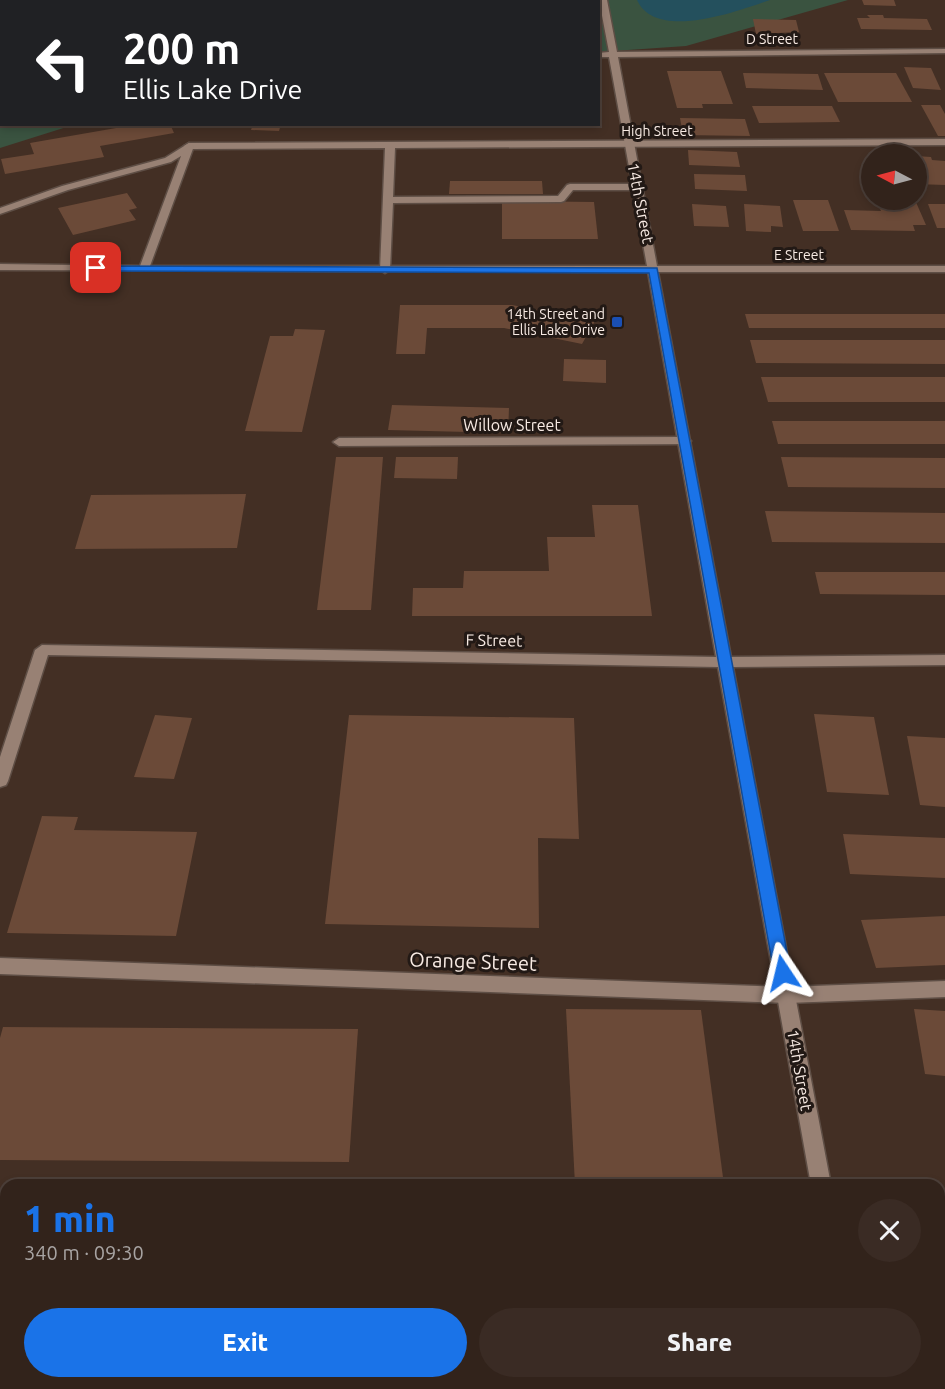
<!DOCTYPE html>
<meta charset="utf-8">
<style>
body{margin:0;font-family:Ubuntu,sans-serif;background:#3a2b24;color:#f1f3f6;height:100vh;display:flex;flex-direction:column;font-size:22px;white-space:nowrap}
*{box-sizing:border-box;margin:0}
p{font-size:20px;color:#a8a4a3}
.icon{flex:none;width:33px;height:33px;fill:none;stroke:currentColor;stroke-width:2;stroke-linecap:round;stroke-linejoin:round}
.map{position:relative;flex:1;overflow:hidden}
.details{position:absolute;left:0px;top:1179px;width:945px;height:210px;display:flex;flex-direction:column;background:#32231b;border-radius:18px 18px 0 0;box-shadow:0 3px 9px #0003,0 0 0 2px #4d403a}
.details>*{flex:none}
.hud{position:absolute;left:0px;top:0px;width:600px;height:126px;box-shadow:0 3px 9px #0003,0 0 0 2px #4d403a;background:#202124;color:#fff;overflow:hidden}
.needle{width:39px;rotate:276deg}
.tools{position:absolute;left:861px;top:144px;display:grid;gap:12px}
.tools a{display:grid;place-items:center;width:66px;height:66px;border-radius:50%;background:#32231b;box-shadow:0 3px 9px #0003,0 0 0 2px #4d403a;font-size:30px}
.pin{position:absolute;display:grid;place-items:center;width:51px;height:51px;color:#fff;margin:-26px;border-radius:12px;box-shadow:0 3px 9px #0006}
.me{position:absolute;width:66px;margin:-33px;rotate:350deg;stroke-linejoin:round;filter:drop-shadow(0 0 4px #0008)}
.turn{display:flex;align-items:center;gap:21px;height:126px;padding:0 24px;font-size:27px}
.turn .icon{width:78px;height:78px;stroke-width:2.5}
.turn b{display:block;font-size:42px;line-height:51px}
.round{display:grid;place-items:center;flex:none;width:63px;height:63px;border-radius:32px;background:#3a2b24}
.summary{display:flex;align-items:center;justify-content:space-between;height:102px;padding:0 24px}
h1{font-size:36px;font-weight:800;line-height:45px;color:#1a73e8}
.primary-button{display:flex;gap:12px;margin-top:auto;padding:12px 24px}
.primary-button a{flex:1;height:69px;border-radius:36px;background:#1a73e8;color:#fff;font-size:24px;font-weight:800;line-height:69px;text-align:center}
.primary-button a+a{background:#3a2b24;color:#f1f3f6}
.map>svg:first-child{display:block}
.green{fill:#3a5340}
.water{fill:#24505d}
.building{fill:#6b4a38}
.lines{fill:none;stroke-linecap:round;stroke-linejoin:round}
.service-casing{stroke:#5e4e45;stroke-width:3}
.minor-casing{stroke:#5e4e45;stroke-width:3}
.path{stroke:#8f7e75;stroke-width:2;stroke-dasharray:1.5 1.5;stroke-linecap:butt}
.service{fill:#988174;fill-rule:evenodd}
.minor{fill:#988174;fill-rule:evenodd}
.route{fill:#1a73e8;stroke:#114b97;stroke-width:1.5}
.transit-dot{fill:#1a4fb4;stroke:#221915;stroke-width:2}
.labels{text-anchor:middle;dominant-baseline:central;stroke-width:6;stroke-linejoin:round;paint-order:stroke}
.far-street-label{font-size:14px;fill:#f8ebe4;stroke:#221915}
.far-poi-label{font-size:14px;fill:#f8ebe4;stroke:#221915;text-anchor:end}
.street-label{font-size:16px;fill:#f8ebe4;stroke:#221915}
.near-street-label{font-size:20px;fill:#f8ebe4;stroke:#221915}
</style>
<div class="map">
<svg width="945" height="1389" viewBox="0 0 945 1389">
<rect width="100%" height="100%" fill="#432f24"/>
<!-- green -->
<path class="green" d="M 0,0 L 848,0 L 686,46 L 599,52 L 598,2 L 2,2 L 2,124 L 73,125 L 0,148 Z"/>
<!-- water -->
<path class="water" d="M 637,0 L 770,0 C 738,11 656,42 637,0 Z"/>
<!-- building -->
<g class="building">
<path d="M 862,0 L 894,0 L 896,6 L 864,5 Z"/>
<path d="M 867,15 L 883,15 L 884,18 L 927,19 L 932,30 L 861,29 L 857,18 L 870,18 Z"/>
<path d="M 753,19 L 796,20 L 799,32 L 756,34 Z"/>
<path d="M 904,67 L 931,68 L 941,90 L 913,88 Z"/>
<path d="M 667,71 L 721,71 L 733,104 L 702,104 L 703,108 L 677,108 Z"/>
<path d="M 743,73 L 818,74 L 823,90 L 746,88 Z"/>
<path d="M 824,73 L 896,73 L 912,102 L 838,102 Z"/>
<path d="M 921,105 L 940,105 L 945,114 L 945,136 L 938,136 Z"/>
<path d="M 752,106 L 832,106 L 840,122 L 759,123 Z"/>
<path d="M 680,118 L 745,119 L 750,136 L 683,135 Z"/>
<path d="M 139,124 L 170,124 L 174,133 L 100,146 L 104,157 L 5,174 L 1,159 L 34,154 L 30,143 Z"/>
<path d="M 253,124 L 281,124 L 279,131 L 251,130 Z"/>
<path d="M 688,150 L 737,152 L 740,167 L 689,165 Z"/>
<path d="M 916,156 L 931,157 L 932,160 L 945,161 L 945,185 L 916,184 Z"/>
<path d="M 694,174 L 745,175 L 747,191 L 695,189 Z"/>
<path d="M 450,181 L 542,181 L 543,194 L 449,194 Z"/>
<path d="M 127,193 L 137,208 L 129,210 L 136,220 L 73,235 L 58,208 Z"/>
<path d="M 793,200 L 828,200 L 839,231 L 803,231 Z"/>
<path d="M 876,200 L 915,200 L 926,225 L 913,225 L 915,231 L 851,230 L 844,210 L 881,211 Z"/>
<path d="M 502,201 L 594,202 L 598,239 L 502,239 Z"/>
<path d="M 692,204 L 726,206 L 729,227 L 694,226 Z"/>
<path d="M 744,204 L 780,206 L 783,227 L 771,226 L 771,232 L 746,231 Z"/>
<path d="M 928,204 L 945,204 L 945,228 L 937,228 Z"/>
<path d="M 400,305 L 512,305 L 595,321 L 582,344 L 504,328 L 427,328 L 425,354 L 396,354 Z"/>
<path d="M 745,314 L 945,314 L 945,328 L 749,328 Z"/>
<path d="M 295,329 L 325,330 L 302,432 L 245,431 L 270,336 L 293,336 Z"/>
<path d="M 750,340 L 945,340 L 945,364 L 756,363 Z"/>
<path d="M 564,359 L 606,360 L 606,383 L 563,381 Z"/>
<path d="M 761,377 L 945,377 L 945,402 L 768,402 Z"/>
<path d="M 392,405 L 509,408 L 508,433 L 388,430 Z"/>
<path d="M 772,421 L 945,421 L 945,444 L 778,444 Z"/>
<path d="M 336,457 L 383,457 L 371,610 L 317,610 Z"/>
<path d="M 396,457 L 458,457 L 457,479 L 394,478 Z"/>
<path d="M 781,457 L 945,458 L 945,488 L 788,487 Z"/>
<path d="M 246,494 L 237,548 L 75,549 L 91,495 Z"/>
<path d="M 592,505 L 638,505 L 652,616 L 412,616 L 413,588 L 463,588 L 464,571 L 549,571 L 547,537 L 595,537 Z"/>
<path d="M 765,511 L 945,513 L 945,543 L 772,542 Z"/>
<path d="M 815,572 L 945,572 L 945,595 L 820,594 Z"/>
<path d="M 814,714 L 874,717 L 889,795 L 827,792 Z"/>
<path d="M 155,715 L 192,718 L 174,779 L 134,777 Z"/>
<path d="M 349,715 L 574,718 L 579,839 L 538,838 L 539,928 L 325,924 Z"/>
<path d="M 907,736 L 945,738 L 945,807 L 920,805 Z"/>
<path d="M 42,816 L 78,817 L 74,830 L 197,832 L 176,936 L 7,933 Z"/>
<path d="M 843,834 L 945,838 L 945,878 L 850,874 Z"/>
<path d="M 945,916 L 945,965 L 876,968 L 861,920 Z"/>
<path d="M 566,1009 L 701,1010 L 724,1185 L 575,1185 Z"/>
<path d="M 914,1009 L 945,1011 L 945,1076 L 925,1074 Z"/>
<path d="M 3,1027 L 358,1029 L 349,1162 L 0,1160 L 0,1038 Z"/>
<path d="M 0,1329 L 6,1329 L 6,1366 L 1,1389 Z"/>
<rect x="585" y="1383" width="165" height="6"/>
</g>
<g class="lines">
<defs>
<g id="service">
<path d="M 945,139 L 945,145 L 395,148 L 393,197 L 558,196 L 567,185 L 570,184 L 638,184 L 643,187 L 638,190 L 573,190 L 564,201 L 561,202 L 393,203 L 390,270 L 385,273 L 380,270 L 385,148 L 189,149 L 184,146 L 189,143 Z"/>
<path d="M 685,437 L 691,441 L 689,444 L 339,446 L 333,442 L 339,438 Z"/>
<path d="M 0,958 L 787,987 L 945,981 L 945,997 L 787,1003 L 0,974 Z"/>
</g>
<g id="minor">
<path d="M 599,0 L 607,0 L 617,52 L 945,49 L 945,53 L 618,57 L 657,266 L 945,266 L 945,272 L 658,272 L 731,657 L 945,655 L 945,665 L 733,667 L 831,1185 L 811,1185 L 718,667 L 48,655 L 8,781 L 6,785 L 0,787 L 0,757 L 35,650 L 42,645 L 716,657 L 648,272 L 0,270 L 0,264 L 140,266 L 181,156 L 171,162 L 68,190 L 0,214 L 0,208 L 62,186 L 165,158 L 189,143 L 194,146 L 150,266 L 647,266 L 609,57 L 598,57 L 598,53 L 609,52 Z"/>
<path d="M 845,1383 L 867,1383 L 868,1389 L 846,1389 Z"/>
</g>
</defs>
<!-- service casing -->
<use href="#service" class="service-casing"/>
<!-- minor casing -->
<use href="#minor" class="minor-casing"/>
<!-- path -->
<g class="path">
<path d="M 119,1 L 127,2"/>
<path d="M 251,2 L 262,0"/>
</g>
<!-- service -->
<use href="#service" class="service"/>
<!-- minor -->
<use href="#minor" class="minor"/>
</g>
<!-- route -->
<path class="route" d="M 92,266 L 657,268 L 791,973 L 788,978 L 783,980 L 777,978 L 774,973 L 649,273 L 96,271 L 92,271 Z"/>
<!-- markers -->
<rect class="transit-dot" x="611" y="316" width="12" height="12" rx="3"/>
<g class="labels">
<!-- far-street labels -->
<g class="far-street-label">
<text x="772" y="39">D Street</text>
<text x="657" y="131">High Street</text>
<text x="799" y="255">E Street</text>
</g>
<!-- far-poi labels -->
<g class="far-poi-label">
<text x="605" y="314">14th Street and<tspan x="605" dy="16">Ellis Lake Drive</tspan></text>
</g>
<!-- street labels -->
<g class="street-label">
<text transform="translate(641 203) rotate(79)">14th Street</text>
<text x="512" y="425">Willow Street</text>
<text transform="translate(494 640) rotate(1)">F Street</text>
<text transform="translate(800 1070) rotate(80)">14th Street</text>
</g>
<!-- near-street labels -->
<g class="near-street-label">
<text transform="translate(473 961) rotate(2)">Orange Street</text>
</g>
</g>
</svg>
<div class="tools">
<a><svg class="needle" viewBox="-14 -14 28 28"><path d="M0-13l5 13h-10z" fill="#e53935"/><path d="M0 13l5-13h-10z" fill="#a8a4a3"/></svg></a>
</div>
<div class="pin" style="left:96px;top:268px;background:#d93025"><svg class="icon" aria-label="arrive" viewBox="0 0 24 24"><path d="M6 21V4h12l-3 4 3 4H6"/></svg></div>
<svg class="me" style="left:783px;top:973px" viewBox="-20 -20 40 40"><path d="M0-17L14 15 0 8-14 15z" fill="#1a73e8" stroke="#fff" stroke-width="4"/></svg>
<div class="hud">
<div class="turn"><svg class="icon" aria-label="left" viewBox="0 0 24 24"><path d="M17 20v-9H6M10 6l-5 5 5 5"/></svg><div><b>200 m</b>Ellis Lake Drive</div></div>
</div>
<section class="details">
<div class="summary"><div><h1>1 min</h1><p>340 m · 09:30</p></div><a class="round"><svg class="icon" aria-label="close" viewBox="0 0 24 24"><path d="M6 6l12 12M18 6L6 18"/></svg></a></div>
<div class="primary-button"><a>Exit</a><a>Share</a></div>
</section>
</div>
